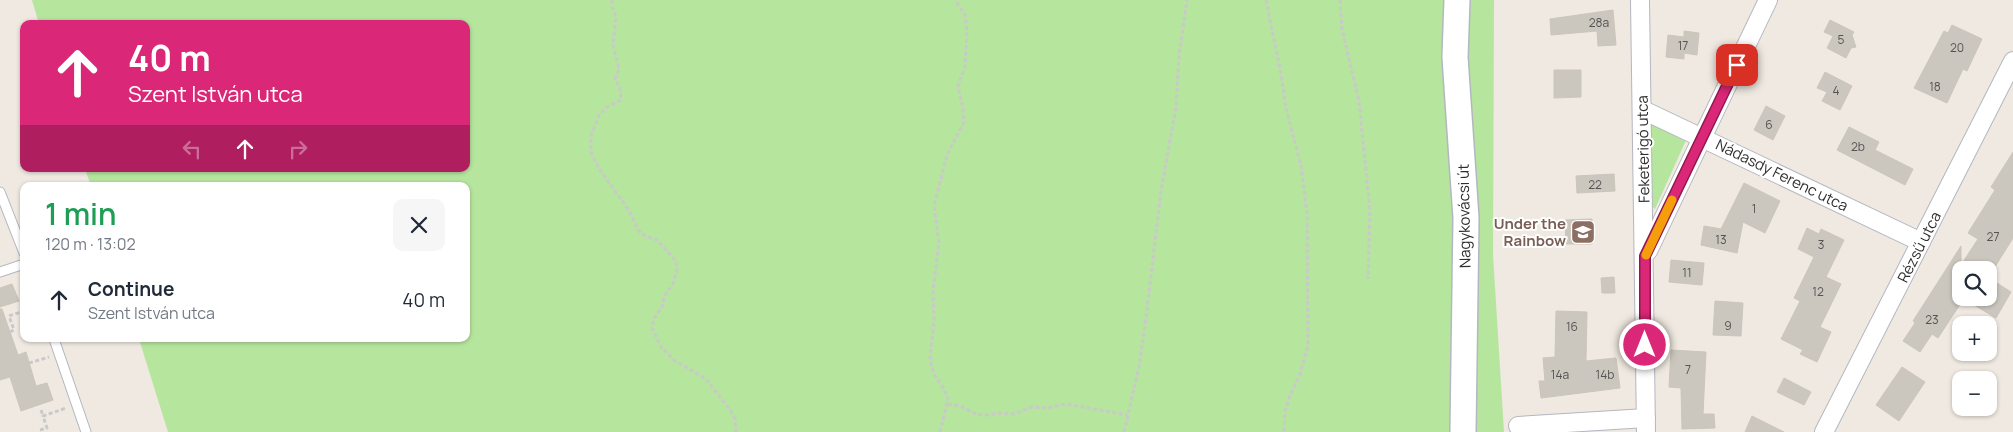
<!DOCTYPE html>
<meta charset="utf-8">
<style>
body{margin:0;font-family:Manrope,sans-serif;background:#f6f6f7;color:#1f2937;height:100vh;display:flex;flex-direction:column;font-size:19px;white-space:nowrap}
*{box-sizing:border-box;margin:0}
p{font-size:16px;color:#747a83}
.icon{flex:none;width:28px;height:28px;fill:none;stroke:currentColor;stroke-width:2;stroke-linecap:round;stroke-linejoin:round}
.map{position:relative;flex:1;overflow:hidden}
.details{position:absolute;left:20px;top:182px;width:450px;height:160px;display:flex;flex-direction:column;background:#fff;border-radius:10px;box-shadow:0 1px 4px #0004}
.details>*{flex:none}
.guide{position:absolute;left:20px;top:20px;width:450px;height:152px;border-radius:10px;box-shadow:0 1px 4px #0004;background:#db2777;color:#fff;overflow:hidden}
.buttons{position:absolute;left:1952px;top:261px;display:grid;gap:10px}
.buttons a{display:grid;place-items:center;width:45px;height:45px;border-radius:10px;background:#fff;box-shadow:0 1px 4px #0004;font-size:25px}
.pin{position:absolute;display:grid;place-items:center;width:42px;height:42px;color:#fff;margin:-21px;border-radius:10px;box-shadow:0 2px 8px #0006}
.me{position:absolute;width:55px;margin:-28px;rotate:0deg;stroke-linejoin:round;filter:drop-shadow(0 0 4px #0008)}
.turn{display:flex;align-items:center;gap:18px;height:105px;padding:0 25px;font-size:22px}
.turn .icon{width:65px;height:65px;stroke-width:2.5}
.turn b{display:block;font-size:35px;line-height:42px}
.lanes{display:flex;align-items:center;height:48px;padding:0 25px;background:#0003;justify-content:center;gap:25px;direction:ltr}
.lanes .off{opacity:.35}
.round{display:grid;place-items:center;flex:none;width:52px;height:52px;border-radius:10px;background:#f6f6f7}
.headline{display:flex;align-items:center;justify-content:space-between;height:85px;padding:0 25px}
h1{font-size:30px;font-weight:600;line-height:38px;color:#1e9e55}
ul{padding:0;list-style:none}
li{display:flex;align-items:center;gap:15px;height:65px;padding:0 25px}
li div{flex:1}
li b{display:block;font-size:19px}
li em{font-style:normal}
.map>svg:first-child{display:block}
.green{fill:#b6e59e}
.building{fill:#cbc7bf;stroke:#cbc5ba}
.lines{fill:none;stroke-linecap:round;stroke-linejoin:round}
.lane-casing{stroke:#b4b7c1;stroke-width:11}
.street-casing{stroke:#b4b7c1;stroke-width:20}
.secondary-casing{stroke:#b4b7c1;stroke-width:28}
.path{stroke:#c9c9c9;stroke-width:3;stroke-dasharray:4 2.5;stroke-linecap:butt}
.lane{stroke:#fff;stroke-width:9}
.street{stroke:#fff;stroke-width:18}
.secondary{stroke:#fff;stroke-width:25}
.route-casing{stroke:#8e194d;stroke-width:12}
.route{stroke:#db2777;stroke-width:9}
.slow{stroke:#f59e0b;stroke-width:9}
.labels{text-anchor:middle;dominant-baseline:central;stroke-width:4;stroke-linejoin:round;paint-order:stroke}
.number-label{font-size:12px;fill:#555452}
.street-label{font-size:15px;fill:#2e2e2e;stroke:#fff}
.education-label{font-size:15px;font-weight:bold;fill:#785e54;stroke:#fff;text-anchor:end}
</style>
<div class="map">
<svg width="2013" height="432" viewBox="0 0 2013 432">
<rect width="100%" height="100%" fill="#efe9e1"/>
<!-- green -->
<g class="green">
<path d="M 32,0 L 1494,0 L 1493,255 L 1504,432 L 168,432 L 139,339 L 466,339 L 466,186 L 91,186 L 85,169 L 466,169 L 466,24 L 39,24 Z"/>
<path d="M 1650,121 L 1687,138 L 1655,209 L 1650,205 Z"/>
</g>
<!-- building -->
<g class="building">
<path d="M 1613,10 L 1616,45 L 1598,46 L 1597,31 L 1551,35 L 1550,19 Z"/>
<path d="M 1830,20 L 1854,32 L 1852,35 L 1856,47 L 1851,48 L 1846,58 L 1827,48 L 1833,36 L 1824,32 Z"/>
<path d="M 1952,25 L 1982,39 L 1967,71 L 1963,69 L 1947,103 L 1914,88 L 1944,31 L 1948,33 Z"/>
<path d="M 1684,31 L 1699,33 L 1697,55 L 1684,53 L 1684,59 L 1666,57 L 1668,35 L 1684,37 Z"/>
<path d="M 1554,70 L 1581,70 L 1581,97 L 1554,98 Z"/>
<path d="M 1825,72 L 1852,86 L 1840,110 L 1822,101 L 1827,92 L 1817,88 Z"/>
<path d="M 1766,106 L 1785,116 L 1773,140 L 1754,130 Z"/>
<path d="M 1849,127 L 1879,142 L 1875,150 L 1913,169 L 1905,185 L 1837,150 Z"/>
<path d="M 2013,152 L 2013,238 L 1993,270 L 1961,270 L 1961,303 L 1938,338 L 1932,334 L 1920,352 L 1903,341 L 1915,323 L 1913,321 L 1961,246 L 1961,265 L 1978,239 L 1968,233 L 1995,190 L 1991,187 Z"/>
<path d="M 1614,174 L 1615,191 L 1577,193 L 1576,176 Z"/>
<path d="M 1744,183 L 1780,201 L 1765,233 L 1743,222 L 1737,253 L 1701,245 L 1704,226 L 1721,229 Z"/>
<path d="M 1592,219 L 1592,244 L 1566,244 L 1565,220 Z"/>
<path d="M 1807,228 L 1819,234 L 1821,229 L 1844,240 L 1826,277 L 1841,284 L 1820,327 L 1831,332 L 1817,362 L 1800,354 L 1803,350 L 1781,339 L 1800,301 L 1794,298 L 1814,257 L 1798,249 Z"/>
<path d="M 1671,260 L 1704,263 L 1702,285 L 1669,282 Z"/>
<path d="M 1614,277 L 1615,293 L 1602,293 L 1601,278 Z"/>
<path d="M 1989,278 L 2011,292 L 1996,318 L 1962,298 L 1989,298 Z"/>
<path d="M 12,284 L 19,301 L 0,307 L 0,288 Z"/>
<path d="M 1715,301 L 1743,303 L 1741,336 L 1713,335 Z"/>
<path d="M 0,309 L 2,309 L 18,355 L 26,352 L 36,386 L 47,383 L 53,400 L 21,411 L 10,377 L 0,380 Z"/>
<path d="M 1556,311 L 1587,312 L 1586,361 L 1616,358 L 1620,388 L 1541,398 L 1539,381 L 1545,381 L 1543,358 L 1555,357 Z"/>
<path d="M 1671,350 L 1706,352 L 1703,414 L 1714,414 L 1715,428 L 1682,429 L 1681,388 L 1669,387 Z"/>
<path d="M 1902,367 L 1925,382 L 1899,421 L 1876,405 Z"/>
<path d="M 1784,378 L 1811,392 L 1804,405 L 1777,392 Z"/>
<path d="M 1752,416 L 1784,432 L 1745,432 Z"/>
</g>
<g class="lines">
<defs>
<g id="lane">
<path d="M 0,192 L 24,253"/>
<path d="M 0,272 L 24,264"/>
<path d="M 54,339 L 86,432"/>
</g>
<g id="street">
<path d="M 1640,0 L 1646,432"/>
<path d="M 1643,110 L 1921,242"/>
<path d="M 1648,251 L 1768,0"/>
<path d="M 1518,426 L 1646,418"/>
<path d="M 1824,432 L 2013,61"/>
</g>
<path id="secondary" d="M 1457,0 L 1455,57 L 1466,218 L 1463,432"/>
</defs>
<!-- lane casing -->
<use href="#lane" class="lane-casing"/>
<!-- street casing -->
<use href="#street" class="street-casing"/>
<!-- secondary casing -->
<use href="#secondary" class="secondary-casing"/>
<!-- path -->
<g class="path">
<path d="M 612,0 L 612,7 L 616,17 L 613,45 L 619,69 L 615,79 L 620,88 L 621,100 L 607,107 L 599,115 L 591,136 L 591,152 L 599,169 L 628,209 L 639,231 L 645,236 L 657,240 L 676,261 L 677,269 L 673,284 L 664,296 L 663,305 L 655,317 L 653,323 L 652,328 L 661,347 L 674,360 L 706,379 L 731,411 L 735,419 L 736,432"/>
<path d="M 1266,0 L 1281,74 L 1286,108 L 1301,166 L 1307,214 L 1308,346 L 1300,374 L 1289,398 L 1285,412 L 1284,432"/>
<path d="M 1340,0 L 1342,29 L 1359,101 L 1370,211 L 1368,279"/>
<path d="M 10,332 L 14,330 L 9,316 L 24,311"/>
<path d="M 29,363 L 49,357"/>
<path d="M 948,404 L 960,406 L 976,414 L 988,415 L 999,413 L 1014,414 L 1032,407 L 1047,408 L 1066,404 L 1127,415"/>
<path d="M 41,410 L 43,416"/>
<path d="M 40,430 L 47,428 L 43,416 L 66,408"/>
<path d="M 940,432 L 948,399 L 944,389 L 934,374 L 930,358 L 934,320 L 933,290 L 939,242 L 934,206 L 947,155 L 964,122 L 963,109 L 958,86 L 965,66 L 967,31 L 965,15 L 955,0"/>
<path d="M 1124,432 L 1139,367 L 1146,318 L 1161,191 L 1176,107 L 1179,56 L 1187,0"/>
</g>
<!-- lane -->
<use href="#lane" class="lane"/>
<!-- street -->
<use href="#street" class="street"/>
<!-- secondary -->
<use href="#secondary" class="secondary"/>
</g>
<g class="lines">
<defs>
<path id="route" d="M 1645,345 L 1645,256 L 1737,65"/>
</defs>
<!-- route casing -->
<use href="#route" class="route-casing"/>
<!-- route -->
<use href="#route" class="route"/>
<!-- slow -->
<path class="slow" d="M 1646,255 L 1672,200"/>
</g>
<!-- icons -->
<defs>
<symbol id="school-square" viewBox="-11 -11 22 22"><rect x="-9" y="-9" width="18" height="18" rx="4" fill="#8d6e63" stroke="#fff"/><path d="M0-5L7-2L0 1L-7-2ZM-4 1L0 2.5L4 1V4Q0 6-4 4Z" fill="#fff"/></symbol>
</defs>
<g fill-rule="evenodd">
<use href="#school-square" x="1569" y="218" width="28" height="28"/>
</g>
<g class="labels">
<!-- number labels -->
<g class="number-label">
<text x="1599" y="22">28a</text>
<text x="1841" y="39">5</text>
<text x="1683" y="45">17</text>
<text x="1957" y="47">20</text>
<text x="1935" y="86">18</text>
<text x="1836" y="90">4</text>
<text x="1769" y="124">6</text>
<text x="1858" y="146">2b</text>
<text x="1595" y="184">22</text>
<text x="1754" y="208">1</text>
<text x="1993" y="236">27</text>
<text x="1721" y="239">13</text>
<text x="1821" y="244">3</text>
<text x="1687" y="272">11</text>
<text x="1818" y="291">12</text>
<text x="1932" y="319">23</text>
<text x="1728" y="325">9</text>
<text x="1572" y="326">16</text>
<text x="1688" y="369">7</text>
<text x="1560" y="374">14a</text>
<text x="1605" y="374">14b</text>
</g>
<!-- street labels -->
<g class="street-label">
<text transform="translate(1643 149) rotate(-91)">Feketerigó utca</text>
<text transform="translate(1782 175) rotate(26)">Nádasdy Ferenc utca</text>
<text transform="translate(1464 216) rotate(-91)">Nagykovácsi út</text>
<text transform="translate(1919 247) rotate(-63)">Rézsű utca</text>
</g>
<!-- education labels -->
<g class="education-label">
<text x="1566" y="223">Under the<tspan x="1566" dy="17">Rainbow</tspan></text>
</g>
</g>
</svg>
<div class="buttons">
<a><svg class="icon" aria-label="search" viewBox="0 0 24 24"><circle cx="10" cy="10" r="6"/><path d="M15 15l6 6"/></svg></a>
<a>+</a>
<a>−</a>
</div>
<div class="pin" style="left:1737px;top:65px;background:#d93025"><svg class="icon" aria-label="arrive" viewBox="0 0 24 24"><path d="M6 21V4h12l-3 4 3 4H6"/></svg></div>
<svg class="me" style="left:1645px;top:345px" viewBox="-20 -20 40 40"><circle r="17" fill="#db2777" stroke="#fff" stroke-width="3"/><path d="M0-11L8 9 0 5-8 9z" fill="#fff"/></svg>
<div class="guide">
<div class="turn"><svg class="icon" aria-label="ahead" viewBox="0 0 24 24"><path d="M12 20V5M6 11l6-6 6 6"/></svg><div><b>40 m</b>Szent István utca</div></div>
<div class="lanes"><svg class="icon off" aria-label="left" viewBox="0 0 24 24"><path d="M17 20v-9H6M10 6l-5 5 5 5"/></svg><svg class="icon" aria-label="ahead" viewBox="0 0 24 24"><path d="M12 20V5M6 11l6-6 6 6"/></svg><svg class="icon off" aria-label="right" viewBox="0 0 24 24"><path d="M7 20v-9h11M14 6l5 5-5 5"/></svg></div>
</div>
<section class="details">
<div class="headline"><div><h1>1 min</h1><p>120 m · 13:02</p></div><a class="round"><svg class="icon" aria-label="close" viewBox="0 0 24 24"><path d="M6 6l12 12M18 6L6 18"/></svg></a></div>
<ul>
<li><svg class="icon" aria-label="ahead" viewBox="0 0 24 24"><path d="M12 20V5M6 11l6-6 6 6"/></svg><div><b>Continue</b><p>Szent István utca</p></div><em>40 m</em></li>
</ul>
</section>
</div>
